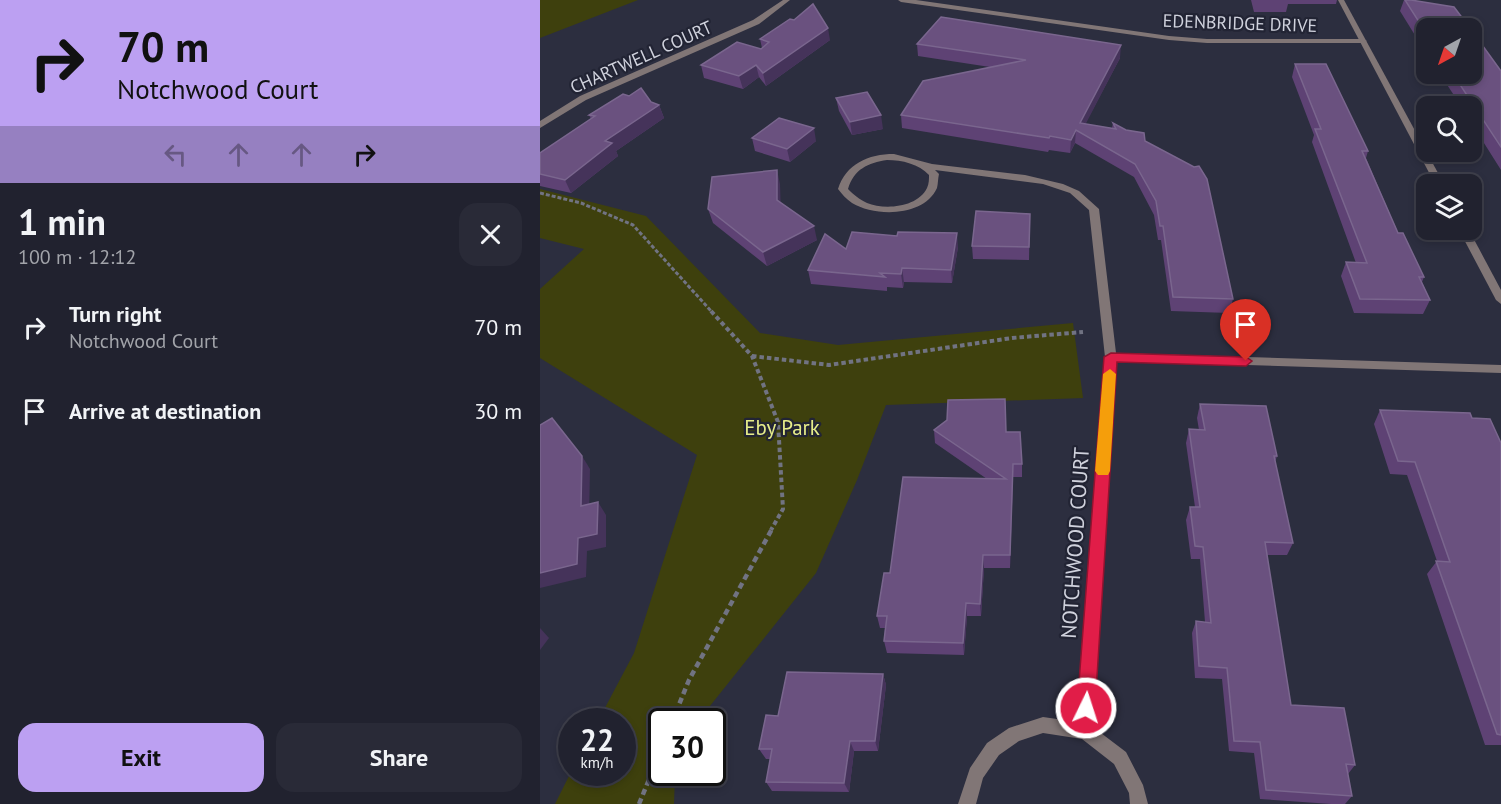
<!DOCTYPE html>
<meta charset="utf-8">
<style>
body{margin:0;font-family:"PT Sans",sans-serif;background:#292a37;color:#f1f3f6;height:100vh;display:flex;flex-direction:column;font-size:22px;white-space:nowrap}
*{box-sizing:border-box;margin:0}
p{font-size:20px;color:#a2a4aa}
.icon{flex:none;width:33px;height:33px;fill:none;stroke:currentColor;stroke-width:2;stroke-linecap:round;stroke-linejoin:round}
.map{position:relative;flex:1;overflow:hidden}
.sheet{display:flex;flex-direction:column;background:#21222f;width:540px}
.sheet>*{flex:none}
.guide{background:#bca0f2;color:#111;overflow:hidden}
.needle{width:39px;rotate:220deg}
.fabs{position:absolute;left:876px;top:18px;display:grid;gap:12px}
.fabs a{display:grid;place-items:center;width:66px;height:66px;border-radius:12px;background:#21222f;box-shadow:0 3px 9px #0003,0 0 0 2px #3e3f4b;font-size:30px}
.speed{position:absolute;left:18px;top:708px;display:flex;gap:12px;font-size:30px;font-weight:700;text-align:center}
.speed>*{display:grid;place-content:center;width:78px;height:78px;border-radius:50%;background:#21222f;box-shadow:0 3px 9px #0003,0 0 0 2px #3e3f4b;line-height:1}
.speed small{font-size:15px;font-weight:400}
.speed .limit{border:3px solid #111;border-radius:9px;background:#fff;color:#111}
.pin{position:absolute;display:grid;place-items:center;width:51px;height:51px;color:#fff;margin:-62px -26px;border-radius:50% 50% 50% 0;rotate:-45deg;box-shadow:0 0 6px #0007}
.pin .icon{rotate:45deg}
.me{position:absolute;width:66px;margin:-33px;rotate:4deg;stroke-linejoin:round;filter:drop-shadow(0 0 4px #0008)}
.turn{display:flex;align-items:center;gap:21px;height:126px;padding:0 18px;font-size:27px}
.turn .icon{width:78px;height:78px;stroke-width:2.5}
.turn b{display:block;font-size:42px;line-height:51px}
.lanes{display:flex;align-items:center;height:57px;padding:0 18px;background:#0003;justify-content:center;gap:30px;direction:ltr}
.lanes .off{opacity:.35}
.round{display:grid;place-items:center;flex:none;width:63px;height:63px;border-radius:18px;background:#292a37}
.headline{display:flex;align-items:center;justify-content:space-between;height:102px;padding:0 18px}
h1{font-size:36px;font-weight:700;line-height:45px}
.cta{display:flex;gap:12px;margin-top:auto;padding:12px 18px}
.cta a{flex:1;height:69px;border-radius:18px;background:#bca0f2;color:#111;font-size:24px;font-weight:700;line-height:69px;text-align:center}
.cta a+a{background:#292a37;color:#f1f3f6}
ul{padding:0;list-style:none}
li{display:flex;align-items:center;gap:18px;height:84px;padding:0 18px}
li div{flex:1}
li b{display:block;font-size:22px}
li em{font-style:normal}
main{display:flex;flex:1;min-height:0}
.map>svg:first-child{display:block}
.green{fill:#3e400d}
.lines{fill:none;stroke-linecap:round;stroke-linejoin:round}
.path-far2{stroke:#717382;stroke-width:3;stroke-dasharray:4 2;stroke-linecap:butt}
.path-far1{stroke:#717382;stroke-width:4;stroke-dasharray:4.5 3;stroke-linecap:butt}
.path{stroke:#717382;stroke-width:4.5;stroke-dasharray:6 4;stroke-linecap:butt}
.minor{fill:#817676;fill-rule:evenodd}
.tertiary{fill:#817676;fill-rule:evenodd}
.wall{fill:#5e4274}
.shaded-wall{fill:#45335a}
.building{fill:#6a517f;stroke:#7a668e;stroke-width:1.5}
.route{fill:#e11d48;stroke:#92132f;stroke-width:1.5}
.slow{fill:#f59e0b}
.labels{text-anchor:middle;dominant-baseline:central;stroke-width:4.5;stroke-linejoin:round;paint-order:stroke}
.far-street-label{font-size:18px;fill:#d0d2dd;stroke:#222434}
.park-label{font-size:21px;fill:#e6ec89;stroke:#222434}
.street-label{font-size:21px;fill:#d0d2dd;stroke:#222434}
</style>
<main>
<section class="sheet">
<div class="guide">
<div class="turn"><svg class="icon" aria-label="right" viewBox="0 0 24 24"><path d="M7 20v-9h11M14 6l5 5-5 5"/></svg><div><b>70 m</b>Notchwood Court</div></div>
<div class="lanes"><svg class="icon off" aria-label="left" viewBox="0 0 24 24"><path d="M17 20v-9H6M10 6l-5 5 5 5"/></svg><svg class="icon off" aria-label="ahead" viewBox="0 0 24 24"><path d="M12 20V5M6 11l6-6 6 6"/></svg><svg class="icon off" aria-label="ahead" viewBox="0 0 24 24"><path d="M12 20V5M6 11l6-6 6 6"/></svg><svg class="icon" aria-label="right" viewBox="0 0 24 24"><path d="M7 20v-9h11M14 6l5 5-5 5"/></svg></div>
</div>
<div class="headline"><div><h1>1 min</h1><p>100 m · 12:12</p></div><a class="round"><svg class="icon" aria-label="close" viewBox="0 0 24 24"><path d="M6 6l12 12M18 6L6 18"/></svg></a></div>
<ul>
<li><svg class="icon" aria-label="right" viewBox="0 0 24 24"><path d="M7 20v-9h11M14 6l5 5-5 5"/></svg><div><b>Turn right</b><p>Notchwood Court</p></div><em>70 m</em></li>
<li><svg class="icon" aria-label="arrive" viewBox="0 0 24 24"><path d="M6 21V4h12l-3 4 3 4H6"/></svg><div><b>Arrive at destination</b></div><em>30 m</em></li>
</ul>
<div class="cta"><a>Exit</a><a>Share</a></div>
</section>
<div class="map">
<svg width="961" height="804" viewBox="0 0 961 804">
<rect width="100%" height="100%" fill="#2c2e3f"/>
<!-- green -->
<g class="green">
<path d="M 0,0 L 98,0 L 0,38 Z"/>
<path d="M 0,189 L 106,216 L 220,333 L 298,345 L 533,323 L 543,398 L 346,405 L 317,480 L 276,573 L 158,721 L 122,722 L 122,772 L 135,773 L 134,804 L 15,804 L 31,772 L 82,772 L 82,722 L 58,721 L 94,653 L 157,455 L 0,358 L 0,289 L 44,249 L 0,238 Z"/>
</g>
<g class="lines">
<!-- path-far2 -->
<path class="path-far2" d="M 0,193 L 41,203 L 93,225 L 172,312"/>
<!-- path-far1 -->
<g class="path-far1">
<path d="M 171,311 L 212,356 L 238,422 L 243,509 L 231,530"/>
<path d="M 212,356 L 289,365 L 472,338 L 543,332"/>
</g>
<!-- path -->
<g class="path">
<path d="M 132,722 L 149,680 L 232,529"/>
<path d="M 99,804 L 122,748"/>
</g>
<!-- minor -->
<g class="minor">
<path d="M 243,0 L 250,0 L 219,24 L 46,100 L 0,128 L 0,121 L 40,96 L 213,20 Z"/>
<path d="M 358,0 L 376,0 L 629,36 L 667,39 L 823,39 L 827,41 L 823,43 L 667,43 L 629,40 L 361,2 Z"/>
<path d="M 354,154 L 392,164 L 485,175 L 523,184 L 539,191 L 559,209 L 576,353 L 961,365 L 961,373 L 576,361 L 553,727 L 586,752 L 603,785 L 608,804 L 590,804 L 589,793 L 574,764 L 542,739 L 503,733 L 479,741 L 459,755 L 443,778 L 436,804 L 418,804 L 430,768 L 447,743 L 469,728 L 503,717 L 538,722 L 565,357 L 549,210 L 530,193 L 503,184 L 395,170 L 399,174 C 398,178 398,184 397,188 C 384,217 335,217 312,203 C 306,199 302,194 298,189 C 306,164 328,154 354,154 ZM 347,160 C 362,160 379,164 389,175 C 389,179 389,184 387,188 C 377,208 344,210 327,203 C 319,199 314,195 308,189 C 314,169 328,163 347,160 Z"/>
</g>
<!-- tertiary -->
<g class="tertiary">
<path d="M 798,0 L 804,0 L 904,184 L 895,184 Z"/>
<path d="M 919,230 L 929,230 L 961,290 L 961,304 L 956,300 Z"/>
</g>
</g>
<!-- wall -->
<g class="wall">
<path d="M 711,0 L 797,0 L 796,4 L 748,4 L 746,12 L 714,12 Z"/>
<path d="M 864,0 L 865,0 L 886,28 L 886,53 L 860,11 Z"/>
<path d="M 220,39 L 290,40 L 226,86 L 219,77 L 203,89 L 164,78 L 161,65 L 222,48 Z"/>
<path d="M 377,44 L 580,58 L 545,124 L 572,128 L 573,123 L 605,141 L 693,299 L 689,313 L 631,311 L 621,240 L 618,240 L 614,215 L 594,177 L 535,143 L 530,153 L 509,150 L 508,152 L 362,128 L 361,115 L 450,67 L 378,56 Z"/>
<path d="M 755,64 L 828,151 L 826,158 L 858,233 L 884,277 L 882,282 L 890,300 L 883,314 L 814,313 L 801,276 L 806,262 L 816,263 L 772,142 L 774,135 L 752,77 Z"/>
<path d="M 961,71 L 961,170 L 932,124 L 932,106 L 921,106 L 900,74 L 932,74 Z"/>
<path d="M 296,98 L 343,129 L 312,135 L 299,111 Z"/>
<path d="M 111,102 L 119,105 L 124,118 L 76,151 L 78,156 L 31,193 L 0,186 L 0,153 L 51,119 L 49,115 Z"/>
<path d="M 212,138 L 276,141 L 250,162 L 215,151 Z"/>
<path d="M 240,184 L 240,202 L 277,240 L 227,266 L 173,223 L 168,209 Z"/>
<path d="M 490,214 L 489,260 L 433,259 L 432,246 Z"/>
<path d="M 418,247 L 412,283 L 364,282 L 363,288 L 347,287 L 347,291 L 271,284 L 268,270 L 306,249 Z"/>
<path d="M 660,404 L 737,456 L 735,462 L 753,543 L 747,555 L 727,555 L 751,705 L 815,765 L 808,774 L 812,796 L 805,804 L 791,804 L 720,799 L 714,753 L 689,751 L 682,679 L 655,678 L 652,633 L 656,621 L 665,622 L 660,559 L 651,559 L 646,520 L 650,507 L 655,507 L 646,443 L 649,429 L 659,430 L 657,418 Z"/>
<path d="M 840,410 L 932,418 L 961,443 L 961,745 L 945,745 L 887,574 L 897,561 L 867,475 L 850,474 L 834,424 Z"/>
<path d="M 394,430 L 466,432 L 482,464 L 482,477 L 473,477 L 470,568 L 444,568 L 441,616 L 427,616 L 424,655 L 347,653 L 344,641 L 345,628 L 340,628 L 337,616 L 350,573 L 447,479 L 395,443 Z"/>
<path d="M 343,674 L 346,685 L 338,751 L 314,751 L 309,792 L 232,791 L 226,782 L 230,759 L 226,759 L 219,749 L 238,716 Z"/>
</g>
<!-- shaded-wall -->
<g class="shaded-wall">
<path d="M 288,28 L 290,40 L 226,86 L 223,73 Z"/>
<path d="M 581,45 L 580,58 L 541,133 L 540,123 Z"/>
<path d="M 216,65 L 219,77 L 203,89 L 199,76 Z"/>
<path d="M 119,105 L 124,118 L 76,151 L 78,156 L 31,193 L 25,180 L 65,141 Z"/>
<path d="M 341,115 L 343,129 L 312,135 L 310,122 Z"/>
<path d="M 274,128 L 276,141 L 250,162 L 247,149 Z"/>
<path d="M 536,130 L 535,143 L 530,153 L 531,140 Z"/>
<path d="M 237,170 L 240,184 L 241,214 L 237,200 Z"/>
<path d="M 274,226 L 277,240 L 227,266 L 223,252 Z"/>
<path d="M 417,233 L 418,247 L 412,283 L 411,270 Z"/>
<path d="M 362,268 L 364,282 L 363,288 L 361,274 Z"/>
<path d="M 42,456 L 50,469 L 49,519 L 41,506 Z"/>
<path d="M 473,464 L 473,477 L 470,568 L 470,555 Z"/>
<path d="M 58,502 L 66,515 L 66,547 L 47,551 L 46,577 L 0,588 L 0,573 L 38,538 Z"/>
<path d="M 443,555 L 444,568 L 441,616 L 440,604 Z"/>
<path d="M 426,603 L 427,616 L 424,655 L 423,643 Z"/>
<path d="M 0,628 L 9,638 L 0,650 Z"/>
<path d="M 343,674 L 346,685 L 338,751 L 335,741 Z"/>
<path d="M 310,741 L 314,751 L 309,792 L 304,783 Z"/>
</g>
<!-- building -->
<g class="building">
<path d="M 865,0 L 871,0 L 914,7 L 930,28 L 886,28 L 886,33 Z"/>
<path d="M 273,4 L 288,28 L 223,73 L 216,65 L 199,76 L 161,65 L 197,42 L 221,49 L 229,42 L 220,39 L 250,19 L 254,20 Z"/>
<path d="M 401,17 L 581,45 L 540,123 L 576,129 L 573,123 L 586,130 L 604,133 L 605,141 L 654,167 L 659,166 L 667,179 L 693,299 L 633,297 L 623,226 L 620,226 L 616,201 L 595,164 L 536,130 L 531,140 L 510,136 L 509,138 L 361,115 L 383,81 L 486,60 L 377,44 Z"/>
<path d="M 932,31 L 961,71 L 961,147 L 913,74 L 932,74 Z"/>
<path d="M 755,64 L 786,64 L 828,151 L 822,151 L 858,233 L 863,233 L 884,277 L 879,277 L 890,300 L 820,299 L 806,262 L 827,263 L 775,129 L 781,129 Z"/>
<path d="M 101,88 L 111,102 L 119,105 L 65,141 L 72,143 L 25,180 L 0,174 L 0,153 L 55,116 L 49,115 L 83,94 L 89,96 Z"/>
<path d="M 327,92 L 341,115 L 310,122 L 296,98 Z"/>
<path d="M 239,118 L 274,128 L 247,149 L 212,138 Z"/>
<path d="M 237,170 L 237,200 L 274,226 L 223,252 L 168,209 L 172,177 Z"/>
<path d="M 436,211 L 490,214 L 489,247 L 432,246 Z"/>
<path d="M 312,232 L 357,236 L 358,232 L 417,233 L 411,270 L 362,268 L 361,274 L 340,273 L 345,277 L 268,270 L 285,234 L 306,249 Z"/>
<path d="M 465,399 L 466,432 L 480,432 L 482,464 L 473,464 L 470,555 L 443,555 L 440,604 L 426,603 L 423,643 L 344,641 L 347,616 L 337,616 L 344,573 L 350,573 L 363,477 L 466,479 L 394,430 L 407,420 L 408,400 Z"/>
<path d="M 660,404 L 726,406 L 737,456 L 734,456 L 753,543 L 725,542 L 751,705 L 804,708 L 815,765 L 806,764 L 812,796 L 726,790 L 720,742 L 694,741 L 687,668 L 659,666 L 656,621 L 671,623 L 663,547 L 655,546 L 650,507 L 660,507 L 649,429 L 665,430 Z"/>
<path d="M 840,410 L 930,413 L 932,418 L 950,419 L 961,443 L 961,735 L 957,734 L 896,561 L 910,562 L 875,462 L 858,461 Z"/>
<path d="M 12,418 L 42,456 L 41,506 L 58,502 L 57,534 L 38,538 L 37,564 L 0,573 L 0,425 Z"/>
<path d="M 247,672 L 343,674 L 335,741 L 310,741 L 304,783 L 226,782 L 232,749 L 219,749 L 226,715 L 238,716 Z"/>
</g>
<!-- route -->
<path class="route" d="M 571,353 L 706,357 L 712,361 L 706,366 L 577,362 L 555,708 L 553,714 L 546,717 L 540,714 L 537,708 L 564,357 Z"/>
<!-- slow -->
<path class="slow" d="M 570,369 L 576,374 L 570,471 L 568,475 L 558,475 L 555,471 L 563,374 Z"/>
<g class="labels">
<!-- far-street labels -->
<g class="far-street-label">
<text transform="translate(700 23) rotate(2)">EDENBRIDGE DRIVE</text>
<text transform="translate(101 57) rotate(-24)">CHARTWELL COURT</text>
</g>
<!-- park labels -->
<g class="park-label">
<text x="242" y="427">Eby Park</text>
</g>
<!-- street labels -->
<g class="street-label">
<text transform="translate(535 543) rotate(-86)">NOTCHWOOD COURT</text>
</g>
</g>
</svg>
<div class="fabs">
<a><svg class="needle" viewBox="-14 -14 28 28"><path d="M0-13l5 13h-10z" fill="#e53935"/><path d="M0 13l5-13h-10z" fill="#a2a4aa"/></svg></a>
<a><svg class="icon" aria-label="search" viewBox="0 0 24 24"><circle cx="10" cy="10" r="6"/><path d="M15 15l6 6"/></svg></a>
<a><svg class="icon" aria-label="layers" viewBox="0 0 24 24"><path d="M12 4l9 5-9 5-9-5zM3 14l9 5 9-5"/></svg></a>
</div>
<div class="speed"><div>22<small>km/h</small></div><div class="limit">30</div></div>
<div class="pin" style="left:706px;top:361px;background:#d93025"><svg class="icon" aria-label="arrive" viewBox="0 0 24 24"><path d="M6 21V4h12l-3 4 3 4H6"/></svg></div>
<svg class="me" style="left:546px;top:708px" viewBox="-20 -20 40 40"><circle r="17" fill="#e11d48" stroke="#fff" stroke-width="3"/><path d="M0-11L8 9 0 5-8 9z" fill="#fff"/></svg>
</div>
</main>
